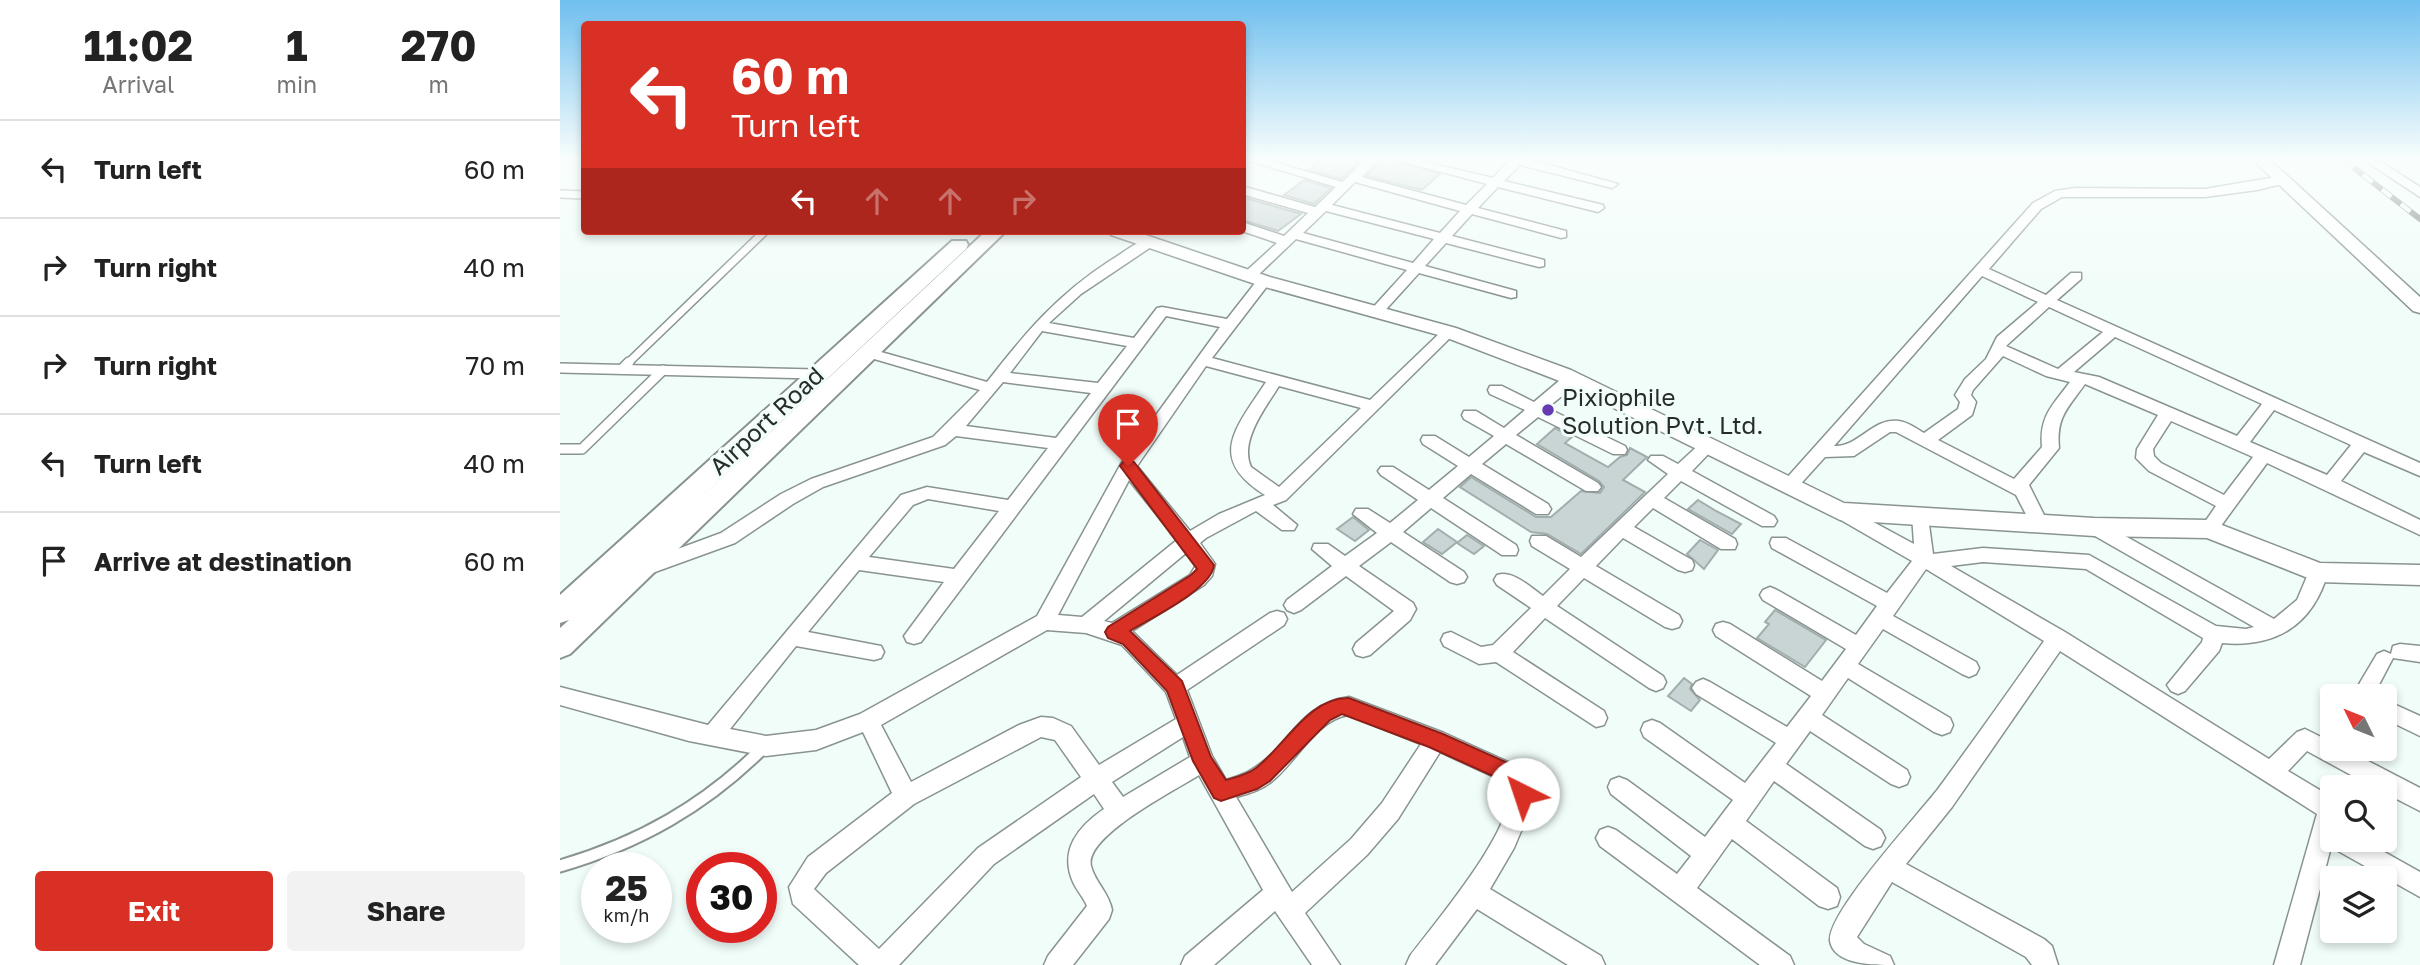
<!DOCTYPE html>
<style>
body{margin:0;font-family:"Golos Text",sans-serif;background:#f2f2f2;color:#222;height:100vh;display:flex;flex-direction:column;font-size:26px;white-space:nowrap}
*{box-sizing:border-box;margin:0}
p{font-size:23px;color:#767676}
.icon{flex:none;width:38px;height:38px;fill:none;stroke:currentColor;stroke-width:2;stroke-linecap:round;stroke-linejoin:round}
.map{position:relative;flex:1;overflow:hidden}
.details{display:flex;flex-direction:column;background:#fff;width:560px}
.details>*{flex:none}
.guide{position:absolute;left:21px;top:21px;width:665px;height:214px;border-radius:7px;box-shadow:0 4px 10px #0003;background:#d93025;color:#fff;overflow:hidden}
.needle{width:46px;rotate:313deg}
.controls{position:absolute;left:1760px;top:684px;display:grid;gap:14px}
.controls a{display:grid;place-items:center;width:77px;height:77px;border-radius:7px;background:#fff;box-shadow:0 4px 10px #0003;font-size:35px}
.speed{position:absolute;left:21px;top:852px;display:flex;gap:14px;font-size:35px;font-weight:700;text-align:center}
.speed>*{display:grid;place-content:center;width:91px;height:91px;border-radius:50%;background:#fff;box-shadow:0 4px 10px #0003;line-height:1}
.speed small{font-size:18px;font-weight:400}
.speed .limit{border:10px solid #d22;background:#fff;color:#111}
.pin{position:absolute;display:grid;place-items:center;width:60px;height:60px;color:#fff;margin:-72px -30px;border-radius:50% 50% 50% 0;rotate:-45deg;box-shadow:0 0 7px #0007}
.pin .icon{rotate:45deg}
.me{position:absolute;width:77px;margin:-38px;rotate:319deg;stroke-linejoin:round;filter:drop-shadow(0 0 5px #0008)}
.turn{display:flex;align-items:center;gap:24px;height:147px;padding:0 35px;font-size:32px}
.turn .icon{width:91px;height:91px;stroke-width:2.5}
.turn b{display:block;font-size:49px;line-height:60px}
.lanes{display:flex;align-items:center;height:66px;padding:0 35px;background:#0003;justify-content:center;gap:35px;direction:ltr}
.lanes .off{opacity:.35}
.eta{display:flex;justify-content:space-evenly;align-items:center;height:119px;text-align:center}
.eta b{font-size:42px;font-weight:700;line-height:49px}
.button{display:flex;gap:14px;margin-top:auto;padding:14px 35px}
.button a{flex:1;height:80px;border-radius:7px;background:#d93025;color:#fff;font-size:28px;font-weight:700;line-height:80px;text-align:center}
.button a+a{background:#f2f2f2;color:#222}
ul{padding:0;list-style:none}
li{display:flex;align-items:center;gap:21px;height:98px;padding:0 35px;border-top:2px solid #e0e0e0}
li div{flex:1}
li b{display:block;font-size:26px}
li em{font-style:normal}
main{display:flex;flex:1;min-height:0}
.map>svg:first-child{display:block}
.building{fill:#c9d4d5;stroke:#a2adad;stroke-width:2}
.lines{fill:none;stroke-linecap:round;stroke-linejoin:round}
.service-far2-casing{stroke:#899390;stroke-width:10}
.service-far1-casing{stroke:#899390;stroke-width:12}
.service-casing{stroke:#899390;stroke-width:15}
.minor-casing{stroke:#899390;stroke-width:3}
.tertiary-casing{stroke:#899390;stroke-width:3}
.secondary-casing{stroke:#899390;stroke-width:4}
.service-far2{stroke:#fff;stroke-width:7}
.service-far1{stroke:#fff;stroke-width:9}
.service{stroke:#fff;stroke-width:11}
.minor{fill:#fff;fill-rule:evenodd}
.tertiary{fill:#fff;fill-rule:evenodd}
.secondary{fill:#fff;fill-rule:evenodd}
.rail-casing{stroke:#777e7c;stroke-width:6}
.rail{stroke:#f1fdf9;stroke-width:4.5;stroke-dasharray:12;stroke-linecap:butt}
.route{fill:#d93025;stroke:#8d1f18;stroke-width:2}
.poi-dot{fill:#673ab1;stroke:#f1fdf9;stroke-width:2.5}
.labels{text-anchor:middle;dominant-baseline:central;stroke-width:6;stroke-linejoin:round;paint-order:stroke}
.poi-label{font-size:24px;fill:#272b2a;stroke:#f1fdf9;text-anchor:start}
.street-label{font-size:24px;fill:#272b2a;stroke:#f1fdf9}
</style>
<main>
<section class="details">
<div class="eta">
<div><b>11:02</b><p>Arrival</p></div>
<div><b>1</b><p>min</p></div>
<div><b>270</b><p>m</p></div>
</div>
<ul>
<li><svg class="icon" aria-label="left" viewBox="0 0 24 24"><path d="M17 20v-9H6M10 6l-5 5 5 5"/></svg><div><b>Turn left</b></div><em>60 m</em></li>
<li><svg class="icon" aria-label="right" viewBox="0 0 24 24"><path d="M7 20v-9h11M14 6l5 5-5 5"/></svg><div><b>Turn right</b></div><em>40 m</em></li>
<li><svg class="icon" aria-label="right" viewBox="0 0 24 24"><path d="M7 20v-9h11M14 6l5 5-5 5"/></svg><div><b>Turn right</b></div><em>70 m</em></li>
<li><svg class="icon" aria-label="left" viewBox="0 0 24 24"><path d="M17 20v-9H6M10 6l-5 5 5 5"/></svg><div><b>Turn left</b></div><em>40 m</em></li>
<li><svg class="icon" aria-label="arrive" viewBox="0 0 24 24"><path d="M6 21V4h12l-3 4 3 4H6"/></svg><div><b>Arrive at destination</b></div><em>60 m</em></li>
</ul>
<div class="button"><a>Exit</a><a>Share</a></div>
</section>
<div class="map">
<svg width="1860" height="965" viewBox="0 0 1860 965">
<rect width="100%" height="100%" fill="#f1fdf9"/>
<!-- building -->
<g class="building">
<path d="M 762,160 L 801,160 L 781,179 L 749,170 Z"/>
<path d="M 821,160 L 834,160 L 880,174 L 862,190 L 807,176 Z"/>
<path d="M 744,180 L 771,188 L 754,204 L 724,195 Z"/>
<path d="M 682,197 L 741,214 L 718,231 L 682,220 Z"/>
<path d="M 995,428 L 1012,437 L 1005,443 L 1048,467 L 1060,457 L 1067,455 L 1070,448 L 1087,457 L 1063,480 L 1085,492 L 1021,554 L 987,534 L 971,532 L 900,487 L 911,477 L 976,517 L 991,517 L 1021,491 L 1040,493 L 1044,487 L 1039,481 L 977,444 Z"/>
<path d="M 1138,500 L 1156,511 L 1181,524 L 1172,534 L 1128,509 Z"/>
<path d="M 793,517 L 809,530 L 795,541 L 777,529 Z"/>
<path d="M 878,529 L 897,542 L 882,554 L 863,542 Z"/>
<path d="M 907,535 L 924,546 L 914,554 L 897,543 Z"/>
<path d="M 1140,540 L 1158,550 L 1144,569 L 1127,554 Z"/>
<path d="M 1215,610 L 1266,640 L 1245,667 L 1197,638 L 1209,624 L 1205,622 Z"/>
<path d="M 1124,678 L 1132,684 L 1130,689 L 1140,700 L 1131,711 L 1108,696 Z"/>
</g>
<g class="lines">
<defs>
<g id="service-far2">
<path d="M 0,194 L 24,195"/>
<path d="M 67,364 L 205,231"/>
</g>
<g id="service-far1">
<path d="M 0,368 L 256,374"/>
<path d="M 62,369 L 69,362"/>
<path d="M 0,449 L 22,449 L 103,370"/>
</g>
<path id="service" d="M 0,866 C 79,843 145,806 204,747"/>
<g id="minor">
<path d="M 687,160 L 707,160 L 782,182 L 805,160 L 818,160 L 802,177 L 906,205 L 927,184 L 836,160 L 857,160 L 933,178 L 950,160 L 971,160 L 1058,184 L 1052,188 L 960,165 L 944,181 L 1043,205 L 1044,208 L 1038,212 L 938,187 L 918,208 L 1006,231 L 1006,237 L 1001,238 L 912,214 L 892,236 L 984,260 L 984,266 L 979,267 L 886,243 L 865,266 L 956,291 L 956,297 L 951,298 L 859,273 L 820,316 L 815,317 L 808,313 L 847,270 L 736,239 L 694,279 L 684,279 L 684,273 L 717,243 L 682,231 L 682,222 L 724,236 L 748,213 L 682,194 L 682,186 L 755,207 L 776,187 ZM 795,182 L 900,211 L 880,233 L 772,205 ZM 766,211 L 874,239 L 853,263 L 743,233 Z"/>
<path d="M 1804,160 L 1818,160 L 1860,187 L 1860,197 Z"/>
<path d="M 1722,176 L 1726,177 L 1726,183 L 1697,190 L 1645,197 L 1502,197 L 1481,209 L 1429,269 L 1486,295 L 1511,273 L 1521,273 L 1521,279 L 1497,300 L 1860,463 L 1860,476 L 1804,452 L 1781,481 L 1860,520 L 1860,535 L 1707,463 L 1655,534 L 1643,534 L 1640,529 L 1656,506 L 1589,471 L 1576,458 L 1577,449 L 1598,415 L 1525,384 C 1508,408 1496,417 1499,448 L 1469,485 L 1488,523 L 1485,528 L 1473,528 L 1456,495 L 1336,432 L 1330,432 L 1294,456 L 1265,457 L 1236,489 L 1224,489 L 1221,485 L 1224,481 L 1473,203 L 1495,191 L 1515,188 L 1645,189 ZM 1422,276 L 1478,302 L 1437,337 L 1426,359 L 1405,379 L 1395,395 L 1400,402 L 1398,409 L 1364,433 C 1357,429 1348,422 1339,421 C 1313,417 1299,447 1274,446 ZM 1489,307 L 1543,332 L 1498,369 L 1446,346 ZM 1555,337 L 1702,404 L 1677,436 L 1539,377 L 1514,372 ZM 1443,356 L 1486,376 L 1510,382 C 1493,405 1479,416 1482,447 L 1454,479 L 1378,440 L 1412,415 L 1416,402 L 1411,395 L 1413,390 ZM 1714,410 L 1791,445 L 1767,475 L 1690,442 ZM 1611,421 L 1693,457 L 1664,495 L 1601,463 L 1594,456 L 1593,449 Z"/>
<path d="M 589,238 L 594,239 L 594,245 L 521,294 L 489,323 L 574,338 L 597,308 L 602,307 L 667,319 L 699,278 L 704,277 L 711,281 L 652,358 L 810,400 L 884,329 L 894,329 L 896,332 L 726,500 L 713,505 L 737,525 L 734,530 L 722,530 L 696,511 L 646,538 L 640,543 L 655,564 L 652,576 L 644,585 L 572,631 L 617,675 L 710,613 L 717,611 L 724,613 L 727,619 L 724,625 L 627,690 L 652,756 L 666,780 C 675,777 684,775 691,770 C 730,747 738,704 789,697 L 884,733 L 959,767 L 971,790 L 969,812 L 954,848 L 930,889 L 1041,956 L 1045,965 L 1008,965 L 917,909 L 875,965 L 846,965 L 850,956 C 873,925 956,828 948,791 C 948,787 945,784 943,781 L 880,752 L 838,819 L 807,855 L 745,913 L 780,965 L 752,965 L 715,911 L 654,965 L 621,965 L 625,956 L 703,890 L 639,775 C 616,790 524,836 531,866 C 535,882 549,893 552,910 L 549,919 L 513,965 L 484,965 L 488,956 L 527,906 C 524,898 517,891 513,882 C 499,850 518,827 544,809 L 534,794 L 434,864 L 339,965 L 299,965 L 233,904 L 229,887 L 248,857 L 332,793 L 303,732 L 256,750 L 206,756 L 129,741 L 0,705 L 0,687 L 148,725 L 341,495 L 367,487 L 448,500 L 488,448 L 396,436 L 385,445 L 263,487 L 233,504 L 175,543 L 84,576 L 77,574 L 75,569 L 77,564 L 161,533 L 221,494 L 251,479 L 373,437 L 420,390 L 304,356 L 301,353 L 304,350 L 314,350 L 427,382 C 466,332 497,295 551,260 C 563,253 576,242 589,238 ZM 606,316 L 660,327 L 562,462 L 477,616 L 300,714 L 256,730 L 206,736 L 170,729 L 236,646 L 314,660 L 321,658 L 324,652 L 321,646 L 248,632 L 299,570 L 384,582 L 344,636 L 347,642 L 354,644 L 361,642 ZM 482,331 L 567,346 L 538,383 L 450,373 ZM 646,366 L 706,382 C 676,428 646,458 705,495 L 659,514 L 630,531 L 577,466 ZM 443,382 L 531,393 L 496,438 L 406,426 ZM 719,386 L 801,408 L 719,487 L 691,467 C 679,441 706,407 719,386 ZM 569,480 L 617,540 L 522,617 L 498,615 ZM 368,499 L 439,511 L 394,569 L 309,557 L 353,505 ZM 626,553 L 636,565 L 630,575 L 552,623 L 544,621 ZM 487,630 L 526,633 L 562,645 L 606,692 L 616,719 L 539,765 L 511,726 L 493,718 L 481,717 L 459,725 L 351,782 L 321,725 ZM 788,715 L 861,744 L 822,803 L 791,839 L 732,892 L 676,797 C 688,794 701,790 711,782 C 737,762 754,721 788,715 ZM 481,737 L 495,740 L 521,777 L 418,848 L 319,949 L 254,889 L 266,873 L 354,804 ZM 623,737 L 630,757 L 563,797 L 552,782 Z"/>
<path d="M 1012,374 L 1018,375 L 1020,379 L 1018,383 L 987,408 L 1065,446 L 1067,450 L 1065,454 L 1053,454 L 978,417 L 956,435 L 1038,483 L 1041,487 L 1038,491 L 1026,491 L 946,444 L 922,464 L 988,504 L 991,509 L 988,514 L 976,514 L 911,474 L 883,498 L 956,545 L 958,550 L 956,555 L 942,555 L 871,508 L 843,532 L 904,572 L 907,577 L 904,582 L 897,584 L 890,582 L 831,542 L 799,566 L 853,603 L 856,609 L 850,620 L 810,655 L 803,657 L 796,655 L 793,649 L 796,643 L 834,611 L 786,576 L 741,610 L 734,613 L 727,610 L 724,605 L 727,600 L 772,566 L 752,549 L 754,544 L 768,544 L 785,556 L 817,533 L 793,514 L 796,509 L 808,509 L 830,523 L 858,500 L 821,475 L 818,471 L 821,467 L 833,467 L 869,490 L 898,466 L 863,444 L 861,440 L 863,436 L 875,436 L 909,457 L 934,436 L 904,419 L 902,415 L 904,411 L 916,411 L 944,428 L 965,410 L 930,394 L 928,390 L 930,386 L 942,386 L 974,402 L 1006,375 Z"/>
<path d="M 1149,439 L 1157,445 L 1132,471 L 1214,516 L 1217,521 L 1214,526 L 1202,526 L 1121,481 L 1104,498 L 1175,539 L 1177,544 L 1175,549 L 1161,549 L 1093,508 L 1074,527 L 1132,560 L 1134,565 L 1132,570 L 1125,572 L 1118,570 L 1063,538 L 1036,566 L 1119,615 L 1122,621 L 1119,627 L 1112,629 L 1105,627 L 1024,578 L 997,606 L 1103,676 L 1106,682 L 1103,688 L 1096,691 L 1089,688 L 985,618 L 953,652 L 1044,711 L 1047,718 L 1044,725 L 1036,727 L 936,662 L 919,664 L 884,646 L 881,640 L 884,634 L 891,632 L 921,647 L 933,645 L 971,608 L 937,585 L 934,580 L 937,575 C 953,570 970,587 983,596 L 1010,569 L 972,546 L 970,541 L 972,536 L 986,536 L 1021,557 L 1108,474 L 1088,460 L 1091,456 L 1103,456 L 1118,464 L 1143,441 Z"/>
<path d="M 1280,504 L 1354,544 L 1352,515 L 1355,510 L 1367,510 L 1373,554 L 1423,548 L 1529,555 L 1656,626 L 1686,629 L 1694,627 L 1528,532 L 1525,527 L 1528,522 L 1540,522 L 1714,619 L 1737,600 L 1751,567 L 1758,565 L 1765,567 L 1768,572 C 1753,625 1716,648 1662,643 L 1659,651 L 1625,691 L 1618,694 L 1611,691 L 1607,685 L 1642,642 L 1643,638 L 1526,569 L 1423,562 L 1391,566 L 1505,632 L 1709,759 L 1737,732 L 1745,729 L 1773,743 L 1773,749 L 1785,749 L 1860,788 L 1860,811 L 1825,793 L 1825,788 L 1815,788 L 1747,751 L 1728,771 L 1773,798 L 1773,840 L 1803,840 L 1860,872 L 1860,897 L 1771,847 L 1740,965 L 1714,965 L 1757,814 L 1500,651 L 1392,807 L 1346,864 L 1484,939 L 1492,946 L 1498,965 L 1472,965 L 1466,957 L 1332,882 L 1297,937 L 1304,944 L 1330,956 L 1334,965 C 1314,965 1274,965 1270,941 C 1267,913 1358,815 1378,789 C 1414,740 1449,691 1484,641 L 1366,569 L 1333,616 L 1416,662 L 1419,668 L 1416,674 L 1409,677 L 1402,674 L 1323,629 L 1298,664 L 1390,718 L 1393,725 L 1390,732 L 1382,735 L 1374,732 L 1288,678 L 1262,715 L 1347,770 L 1350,777 L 1347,784 L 1339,787 L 1331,784 L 1250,731 L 1226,764 L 1321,830 L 1325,838 L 1321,846 L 1313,849 L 1305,846 L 1214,781 L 1186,821 L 1277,888 L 1280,897 L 1277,906 L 1268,909 L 1259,906 L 1172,839 L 1137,888 L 1230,956 L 1234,965 L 1200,965 L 1040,846 L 1036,838 L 1040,830 L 1048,827 L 1056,830 L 1117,874 L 1131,856 L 1051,794 L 1048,787 L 1051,780 L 1059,777 L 1067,780 L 1145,837 L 1173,800 L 1084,737 L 1081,730 L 1084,723 L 1092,720 L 1100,723 L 1185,783 L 1216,743 L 1136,694 L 1132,688 L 1136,682 L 1143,679 L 1150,682 L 1227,727 L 1251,696 L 1156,636 L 1153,630 L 1156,624 L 1163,622 L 1170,624 L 1262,681 L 1286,649 L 1203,600 L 1200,595 L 1203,590 L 1210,587 L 1217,590 L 1296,635 L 1317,606 L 1212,548 L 1210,543 L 1212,538 L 1226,538 L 1327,593 L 1352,561 L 1274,516 L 1271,511 L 1274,506 Z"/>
<path d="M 1840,644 L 1860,646 L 1860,662 L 1833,658 L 1813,696 L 1792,696 L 1817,654 L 1824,651 L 1831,654 L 1833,646 Z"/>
<path d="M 1825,700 L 1860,716 L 1860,736 L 1825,719 Z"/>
</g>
<g id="tertiary">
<path d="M 1693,160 L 1710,160 L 1860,297 L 1860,313 L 1853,311 Z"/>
<path d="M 548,231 L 574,231 L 710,277 L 896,328 L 1011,370 L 1284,503 L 1534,518 L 1649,520 L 1760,563 L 1860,565 L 1860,585 L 1758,582 L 1647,538 L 1534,536 L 1280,520 L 997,380 L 882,336 L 698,285 L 551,235 Z"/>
</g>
<path id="secondary" d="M 426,231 L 446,231 L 10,654 L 0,658 L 0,628 L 9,620 L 0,623 L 0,595 L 392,241 L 406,241 L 408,245 L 406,249 L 127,510 Z"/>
</defs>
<!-- service-far2 casing -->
<use href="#service-far2" class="service-far2-casing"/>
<!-- service-far1 casing -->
<use href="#service-far1" class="service-far1-casing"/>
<!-- service casing -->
<use href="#service" class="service-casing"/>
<!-- minor casing -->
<use href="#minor" class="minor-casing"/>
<!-- tertiary casing -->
<use href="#tertiary" class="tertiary-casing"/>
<!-- secondary casing -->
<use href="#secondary" class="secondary-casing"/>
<!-- service-far2 -->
<use href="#service-far2" class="service-far2"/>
<!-- service-far1 -->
<use href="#service-far1" class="service-far1"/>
<!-- service -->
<use href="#service" class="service"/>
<!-- minor -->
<use href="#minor" class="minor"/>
<!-- tertiary -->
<use href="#tertiary" class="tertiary"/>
<!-- secondary -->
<use href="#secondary" class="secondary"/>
<defs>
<path id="rail" d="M 1784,160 L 1860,219"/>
</defs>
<!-- rail casing -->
<use href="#rail" class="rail-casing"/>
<!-- rail -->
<use href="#rail" class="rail"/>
</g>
<!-- sky -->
<linearGradient id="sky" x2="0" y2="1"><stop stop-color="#6fbfef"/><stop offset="0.54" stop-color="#f9fefc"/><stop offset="1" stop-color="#f9fefc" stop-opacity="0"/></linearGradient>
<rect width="1860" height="295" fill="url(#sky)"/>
<!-- route -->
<path class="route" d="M 568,460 L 574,462 L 654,565 C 652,589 591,618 570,631 L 622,681 L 651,757 L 666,780 C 676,777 687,775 696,768 C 725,746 749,697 789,698 L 883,734 L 959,768 C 969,775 975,789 970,801 L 963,804 L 955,801 L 950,785 L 944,781 L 869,747 L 782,714 L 770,720 L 710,781 L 697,789 L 661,801 L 654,798 L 633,761 L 607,691 L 563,644 L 548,638 L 545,632 L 548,627 L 631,575 L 637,569 L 563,470 L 560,466 L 563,462 Z"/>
<!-- markers -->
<circle class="poi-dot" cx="988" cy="410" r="7"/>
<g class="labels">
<!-- poi labels -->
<g class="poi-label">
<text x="1002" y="396">Pixiophile<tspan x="1002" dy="28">Solution Pvt. Ltd.</tspan></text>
</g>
<!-- street labels -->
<g class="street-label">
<text transform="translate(206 420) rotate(-43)">Airport Road</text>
</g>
</g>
</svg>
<div class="controls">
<a><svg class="needle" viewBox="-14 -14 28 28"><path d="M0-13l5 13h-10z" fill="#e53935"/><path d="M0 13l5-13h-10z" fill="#767676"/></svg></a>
<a><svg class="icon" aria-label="search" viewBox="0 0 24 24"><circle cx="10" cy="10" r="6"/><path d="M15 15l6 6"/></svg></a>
<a><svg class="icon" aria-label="layers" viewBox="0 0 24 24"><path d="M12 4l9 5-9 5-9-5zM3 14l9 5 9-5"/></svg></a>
</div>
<div class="speed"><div>25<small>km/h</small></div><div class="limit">30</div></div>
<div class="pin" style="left:568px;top:466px;background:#d93025"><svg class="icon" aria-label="arrive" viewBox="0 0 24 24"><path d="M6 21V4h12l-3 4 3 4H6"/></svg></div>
<svg class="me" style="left:963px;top:794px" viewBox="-20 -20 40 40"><circle r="19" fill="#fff"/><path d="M0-13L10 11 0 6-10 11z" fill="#d93025"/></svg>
<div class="guide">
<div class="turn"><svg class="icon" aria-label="left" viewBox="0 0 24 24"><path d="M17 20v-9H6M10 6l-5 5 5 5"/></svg><div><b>60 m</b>Turn left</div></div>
<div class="lanes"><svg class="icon" aria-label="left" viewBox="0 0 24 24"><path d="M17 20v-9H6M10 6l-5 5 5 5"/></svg><svg class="icon off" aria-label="ahead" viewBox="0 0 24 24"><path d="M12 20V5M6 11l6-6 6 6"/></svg><svg class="icon off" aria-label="ahead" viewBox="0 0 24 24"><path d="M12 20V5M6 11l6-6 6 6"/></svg><svg class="icon off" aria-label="right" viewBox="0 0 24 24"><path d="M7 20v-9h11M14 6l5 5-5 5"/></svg></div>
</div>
</div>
</main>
